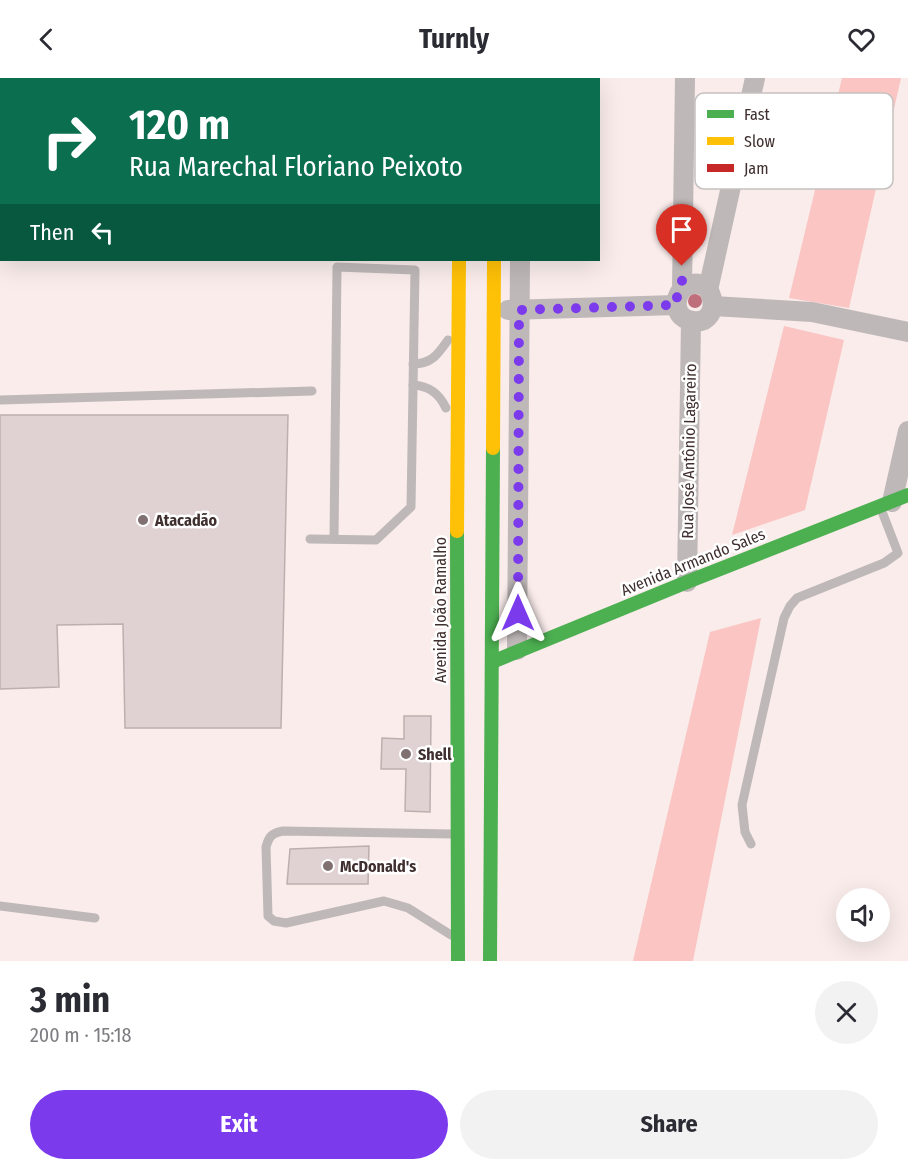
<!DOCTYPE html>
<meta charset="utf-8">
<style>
body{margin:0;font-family:"Fira Sans Condensed",sans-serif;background:#f2f2f3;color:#2b2b33;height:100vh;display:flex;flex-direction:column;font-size:22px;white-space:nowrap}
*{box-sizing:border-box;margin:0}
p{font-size:20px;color:#7c7c81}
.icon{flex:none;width:33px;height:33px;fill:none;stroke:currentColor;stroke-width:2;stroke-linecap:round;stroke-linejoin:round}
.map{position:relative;height:883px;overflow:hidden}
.drawer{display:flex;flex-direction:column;background:#fff;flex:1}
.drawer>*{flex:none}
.top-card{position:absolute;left:0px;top:0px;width:600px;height:183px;box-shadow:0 6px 24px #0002;background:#0b6e4f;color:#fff;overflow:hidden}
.tools{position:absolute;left:836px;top:810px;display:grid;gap:12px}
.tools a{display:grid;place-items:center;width:54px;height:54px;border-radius:50%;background:#fff;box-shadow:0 6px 24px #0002;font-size:30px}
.pin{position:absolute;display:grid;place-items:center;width:51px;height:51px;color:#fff;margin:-62px -26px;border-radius:50% 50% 50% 0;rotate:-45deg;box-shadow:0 0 6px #0007}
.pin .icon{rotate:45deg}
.me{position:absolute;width:66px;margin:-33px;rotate:0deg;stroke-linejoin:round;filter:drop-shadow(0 0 4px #0008)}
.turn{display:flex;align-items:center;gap:21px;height:126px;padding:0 30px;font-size:27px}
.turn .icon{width:78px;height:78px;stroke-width:2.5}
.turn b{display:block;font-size:42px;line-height:51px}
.then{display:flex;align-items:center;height:57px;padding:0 30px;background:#0003;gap:12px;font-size:22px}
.round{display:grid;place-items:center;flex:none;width:63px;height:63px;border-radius:32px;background:#f2f2f3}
.headline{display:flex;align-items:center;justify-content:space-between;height:102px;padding:0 30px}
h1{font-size:36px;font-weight:700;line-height:45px}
.button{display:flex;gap:12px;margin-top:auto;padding:12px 30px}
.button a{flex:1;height:69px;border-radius:36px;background:#7c3aed;color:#fff;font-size:24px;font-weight:700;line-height:69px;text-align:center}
.button a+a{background:#f2f2f3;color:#2b2b33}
header{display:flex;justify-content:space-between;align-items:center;height:78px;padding:0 30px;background:#fff;font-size:27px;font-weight:700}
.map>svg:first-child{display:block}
.green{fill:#fac5c2}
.building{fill:#e0d2d2;stroke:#bcb0af;stroke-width:1.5}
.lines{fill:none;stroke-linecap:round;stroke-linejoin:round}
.lane{stroke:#bfb8b8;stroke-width:9}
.street{stroke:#bfb8b8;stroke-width:20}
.fast{stroke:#4caf50;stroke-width:14}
.slow{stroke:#ffc107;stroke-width:14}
.jam{stroke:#c62828;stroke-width:14}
.tree{fill:#be6f7b}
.route{stroke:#7c3aed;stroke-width:10;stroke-dasharray:0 18}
.poi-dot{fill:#807170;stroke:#fff;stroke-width:2}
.labels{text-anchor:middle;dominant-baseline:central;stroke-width:5;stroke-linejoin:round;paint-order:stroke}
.street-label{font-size:16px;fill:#3f2f2e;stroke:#fff}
.poi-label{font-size:16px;font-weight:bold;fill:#3f2f2e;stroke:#fff;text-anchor:start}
.key{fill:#fff;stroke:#c5c1c0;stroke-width:1.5}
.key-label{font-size:16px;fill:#3f2f2e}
</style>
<header><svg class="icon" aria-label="back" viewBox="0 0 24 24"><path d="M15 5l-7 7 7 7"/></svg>Turnly<svg class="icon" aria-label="heart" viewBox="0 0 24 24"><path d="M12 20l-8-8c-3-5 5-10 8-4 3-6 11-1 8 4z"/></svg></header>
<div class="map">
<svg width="908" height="883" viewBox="0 0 908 883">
<rect width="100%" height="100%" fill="#f9eceb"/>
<!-- green -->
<g class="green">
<path d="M 842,0 L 901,0 L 849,230 L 789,220 Z"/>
<path d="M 784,248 L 844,262 L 805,432 L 732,457 Z"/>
<path d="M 761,540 L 693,883 L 633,883 L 710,554 Z"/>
</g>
<!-- building -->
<g class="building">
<path d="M 0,337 L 288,337 L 281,650 L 125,650 L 123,546 L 57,547 L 59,609 L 0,611 Z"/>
<path d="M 404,638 L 431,638 L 430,734 L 405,733 L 406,691 L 381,691 L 382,660 L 404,661 Z"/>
<path d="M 369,768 L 368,806 L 287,806 L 290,771 Z"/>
</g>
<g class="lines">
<!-- lane -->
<g class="lane">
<path d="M 321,2 L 322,0"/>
<path d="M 413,286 C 432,286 438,276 448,262"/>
<path d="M 413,307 C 429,308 439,315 446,330"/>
<path d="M 0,322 L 312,313"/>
<path d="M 310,461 L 376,462 L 411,429 L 415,192 L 337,189 L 334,461"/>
<path d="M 751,766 L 745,754 L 742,727 L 784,540 L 790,528 L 797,520 L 884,485 L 898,475 L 881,431"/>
<path d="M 0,828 L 95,840"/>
<path d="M 451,857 L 408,830 L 384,823 L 286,845 L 274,843 L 268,838 L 266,769 C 269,758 272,755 283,753 L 452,756"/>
</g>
<!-- street -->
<g class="street">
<path d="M 521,2 L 521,0"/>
<path d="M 682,211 C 715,188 725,248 693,243 C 675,241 673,223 682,211 L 685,0"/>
<path d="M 708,212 L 755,0"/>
<path d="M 713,228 L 812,234 L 908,254"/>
<path d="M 508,232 L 676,227"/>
<path d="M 892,424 L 908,353"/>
<path d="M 687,504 L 691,243"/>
<path d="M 517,572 L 520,182"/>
</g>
<!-- fast -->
<g class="fast">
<path d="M 495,0 L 495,2"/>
<path d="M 457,453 L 458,883"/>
<path d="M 492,584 L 687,504 L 908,417"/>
<path d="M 490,883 L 493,370"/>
</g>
<!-- slow -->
<g class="slow">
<path d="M 493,370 L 494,182"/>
<path d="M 457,453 L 459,182"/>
</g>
<!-- jam -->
<path class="jam" d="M 460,0 L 460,2"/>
</g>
<!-- trees -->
<circle class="tree" cx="695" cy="223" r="7"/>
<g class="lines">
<!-- route -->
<path class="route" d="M 518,535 L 519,232 L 676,227 L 676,221 L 682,211 L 682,188"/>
</g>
<!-- markers -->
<g class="poi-dot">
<circle cx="143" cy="442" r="6"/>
<circle cx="406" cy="676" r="6"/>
<circle cx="328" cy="788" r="6"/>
</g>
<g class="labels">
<!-- street labels -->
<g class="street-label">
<text transform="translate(689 373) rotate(-89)">Rua José Antônio Lagareiro</text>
<text transform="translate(693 484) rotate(-22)">Avenida Armando Sales</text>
<text transform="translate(440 532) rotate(-90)">Avenida João Ramalho</text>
</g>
<!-- poi labels -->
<g class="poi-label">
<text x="155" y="442">Atacadão</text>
<text x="418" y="676">Shell</text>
<text x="340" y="788">McDonald's</text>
</g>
</g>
<!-- legend -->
<rect x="695" y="15" width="198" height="96" rx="9" class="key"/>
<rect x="707" y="32" width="27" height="8" fill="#4caf50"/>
<rect x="707" y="59" width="27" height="8" fill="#ffc107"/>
<rect x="707" y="86" width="27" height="8" fill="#c62828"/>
<g class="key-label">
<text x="744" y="42">Fast</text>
<text x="744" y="69">Slow</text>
<text x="744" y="96">Jam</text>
</g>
</svg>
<div class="tools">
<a><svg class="icon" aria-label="sound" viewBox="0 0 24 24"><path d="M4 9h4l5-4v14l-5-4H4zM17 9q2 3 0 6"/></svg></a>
</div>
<div class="pin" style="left:682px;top:188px;background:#d93025"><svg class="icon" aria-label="arrive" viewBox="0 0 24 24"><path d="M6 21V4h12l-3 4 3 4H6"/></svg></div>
<svg class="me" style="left:518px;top:535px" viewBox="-20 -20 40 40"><path d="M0-17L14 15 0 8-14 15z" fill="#7c3aed" stroke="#fff" stroke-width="4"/></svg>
<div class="top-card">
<div class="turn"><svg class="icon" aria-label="right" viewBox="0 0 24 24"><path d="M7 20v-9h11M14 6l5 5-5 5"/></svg><div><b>120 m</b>Rua Marechal Floriano Peixoto</div></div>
<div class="then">Then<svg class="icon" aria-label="left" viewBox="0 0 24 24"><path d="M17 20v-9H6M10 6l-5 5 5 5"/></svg></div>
</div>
</div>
<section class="drawer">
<div class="headline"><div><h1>3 min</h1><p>200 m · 15:18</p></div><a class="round"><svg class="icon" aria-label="close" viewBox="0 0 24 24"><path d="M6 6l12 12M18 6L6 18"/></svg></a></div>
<div class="button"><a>Exit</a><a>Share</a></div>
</section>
